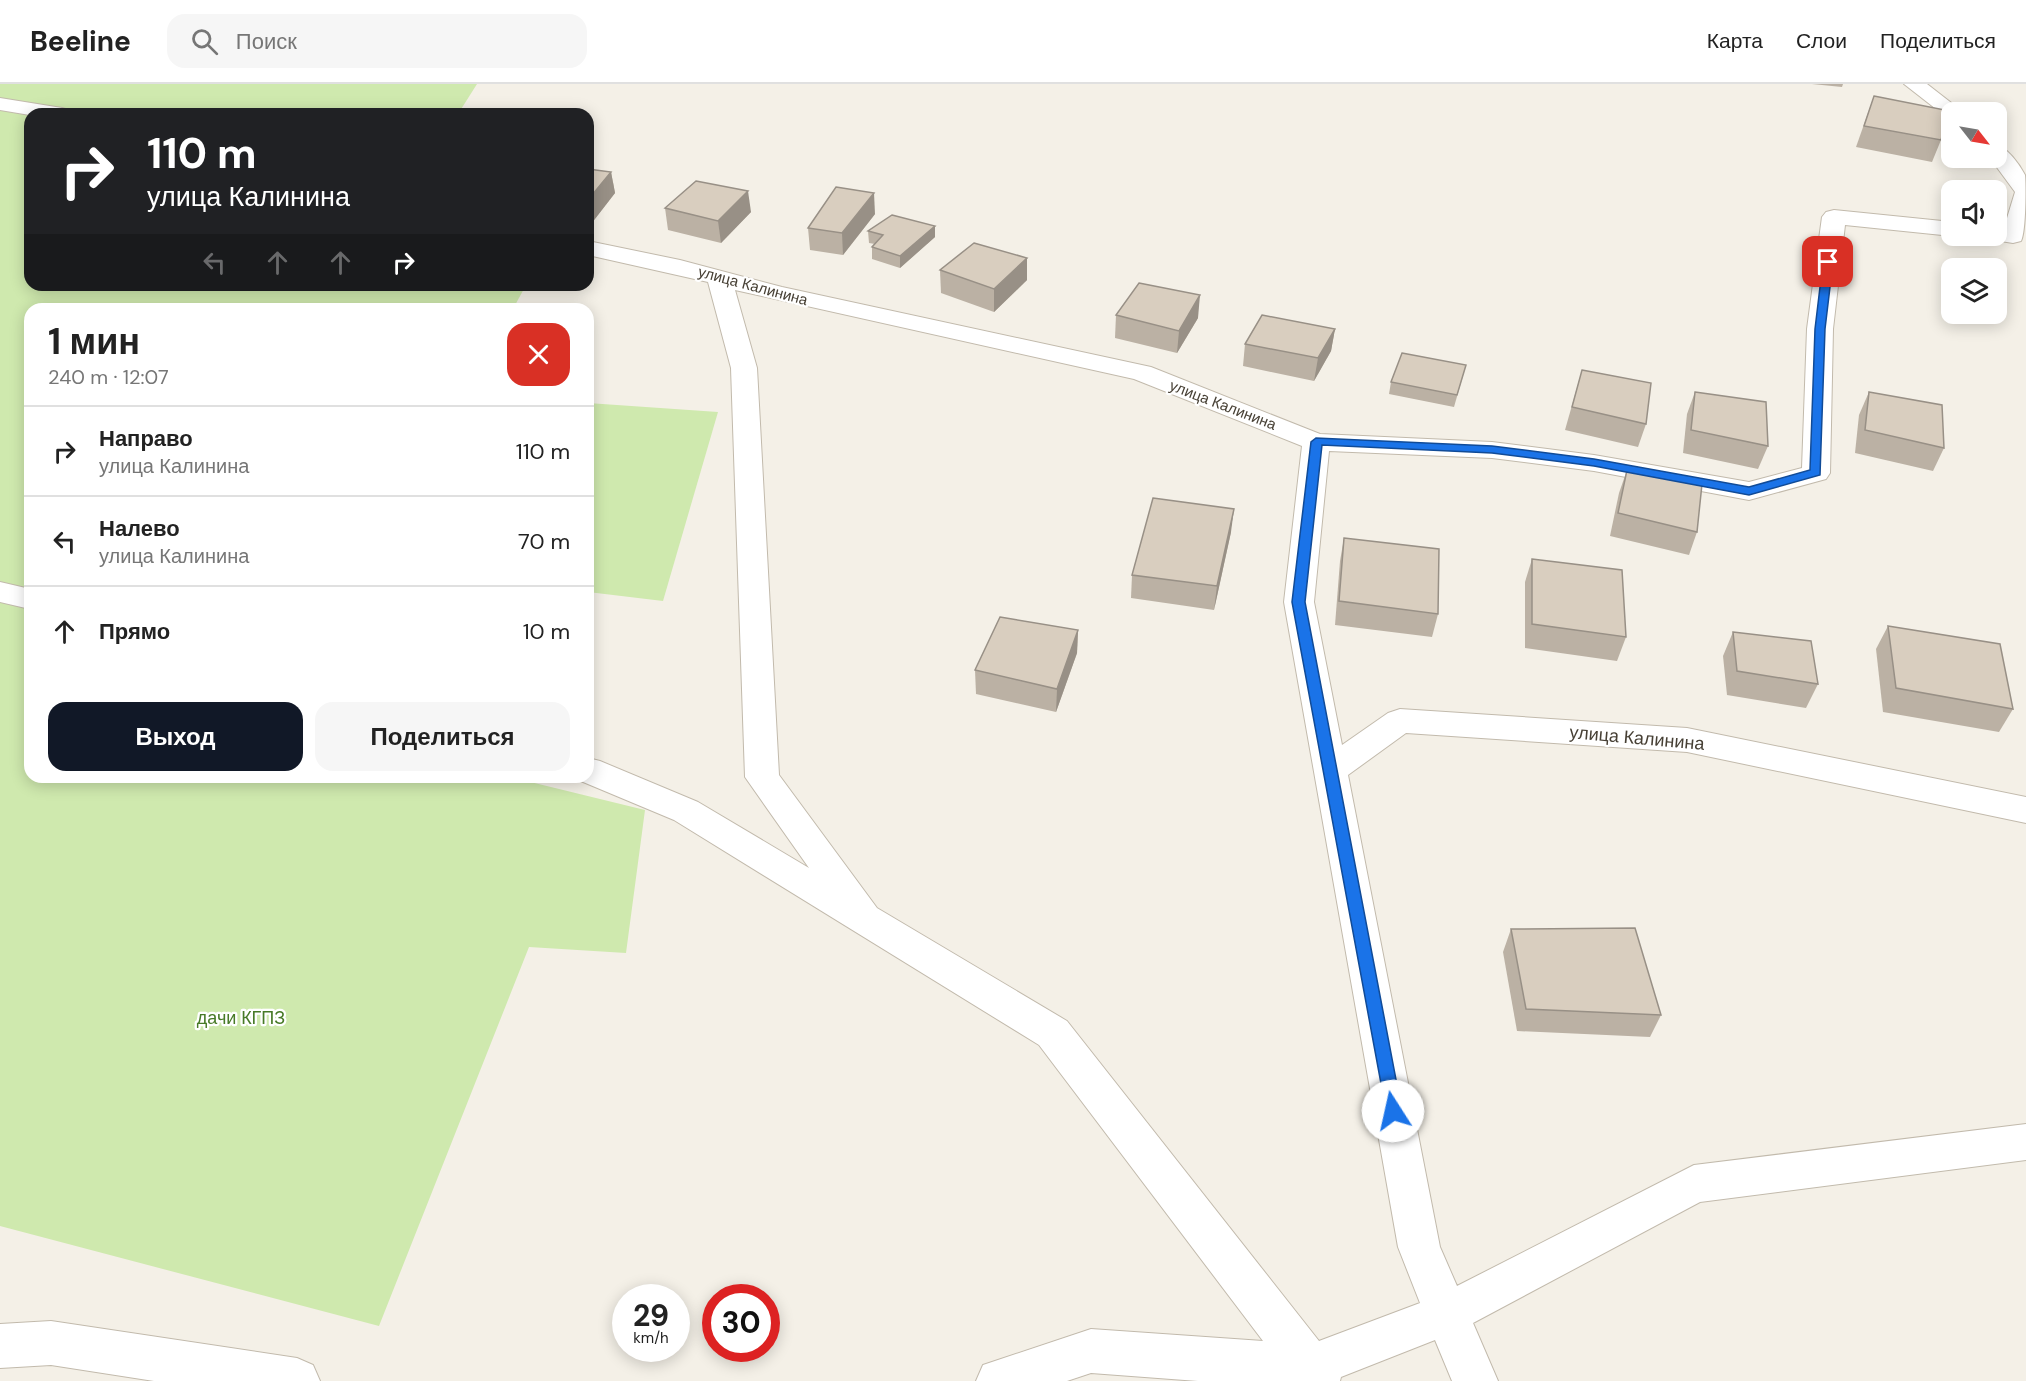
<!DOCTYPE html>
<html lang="ru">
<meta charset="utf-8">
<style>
body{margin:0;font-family:"DM Sans",sans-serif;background:#f6f6f6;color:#222;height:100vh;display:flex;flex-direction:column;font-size:22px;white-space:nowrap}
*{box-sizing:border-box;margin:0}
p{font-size:20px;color:#767676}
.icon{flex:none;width:33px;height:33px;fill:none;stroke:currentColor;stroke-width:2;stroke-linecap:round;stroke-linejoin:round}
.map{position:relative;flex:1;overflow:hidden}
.details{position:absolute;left:24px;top:219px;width:570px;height:480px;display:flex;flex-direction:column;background:#fff;border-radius:18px;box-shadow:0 3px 15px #0003}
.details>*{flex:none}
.hud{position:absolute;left:24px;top:24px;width:570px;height:183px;border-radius:18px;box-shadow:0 3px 15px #0003;background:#202124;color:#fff;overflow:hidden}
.needle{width:39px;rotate:121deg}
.fabs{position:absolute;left:1941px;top:18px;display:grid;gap:12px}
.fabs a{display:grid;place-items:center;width:66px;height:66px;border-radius:12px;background:#fff;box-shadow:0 3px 15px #0003;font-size:30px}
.speed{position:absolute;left:612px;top:1200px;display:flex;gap:12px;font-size:30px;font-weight:700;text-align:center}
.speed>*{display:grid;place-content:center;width:78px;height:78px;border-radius:50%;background:#fff;box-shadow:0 3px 15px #0003;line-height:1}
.speed small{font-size:15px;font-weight:400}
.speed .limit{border:9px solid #d22;background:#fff;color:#111}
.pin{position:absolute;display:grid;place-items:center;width:51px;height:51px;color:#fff;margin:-26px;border-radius:12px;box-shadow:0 3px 9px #0006}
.me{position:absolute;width:66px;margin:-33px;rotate:350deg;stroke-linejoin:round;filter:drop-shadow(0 0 4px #0008)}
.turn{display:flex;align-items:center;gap:21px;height:126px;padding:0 24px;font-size:27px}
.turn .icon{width:78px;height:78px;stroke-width:2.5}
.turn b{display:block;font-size:42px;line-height:51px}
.lanes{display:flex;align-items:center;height:57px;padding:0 24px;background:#0003;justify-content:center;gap:30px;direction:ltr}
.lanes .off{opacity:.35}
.round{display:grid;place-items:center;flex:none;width:63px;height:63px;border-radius:18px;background:#f6f6f6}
.head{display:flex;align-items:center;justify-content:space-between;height:102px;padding:0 24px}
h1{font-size:36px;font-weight:700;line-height:45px}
.action{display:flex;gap:12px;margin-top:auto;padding:12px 24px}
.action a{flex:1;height:69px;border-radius:18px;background:#111827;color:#fff;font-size:24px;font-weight:700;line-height:69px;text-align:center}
.action a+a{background:#f6f6f6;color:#222}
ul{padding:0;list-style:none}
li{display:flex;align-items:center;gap:18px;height:90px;padding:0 24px;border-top:2px solid #e0e0e0}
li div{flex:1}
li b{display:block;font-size:22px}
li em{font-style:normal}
header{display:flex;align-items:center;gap:36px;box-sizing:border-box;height:84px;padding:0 30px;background:#fff;border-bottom:2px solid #e0e0e0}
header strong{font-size:28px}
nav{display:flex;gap:33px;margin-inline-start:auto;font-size:21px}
.search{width:420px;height:54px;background:#f6f6f6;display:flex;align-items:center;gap:15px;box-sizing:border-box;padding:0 21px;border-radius:18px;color:#767676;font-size:22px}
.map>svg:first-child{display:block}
.green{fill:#cfe9ae}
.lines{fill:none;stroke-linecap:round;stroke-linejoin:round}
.minor-casing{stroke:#c2baac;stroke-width:2}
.minor{fill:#fff;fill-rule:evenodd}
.wall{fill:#bbb1a4}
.shaded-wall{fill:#989086}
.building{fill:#d9cebf;stroke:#989086;stroke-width:1.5}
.route{fill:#1a73e8;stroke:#114b97;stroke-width:1.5}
.labels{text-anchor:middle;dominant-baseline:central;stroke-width:4.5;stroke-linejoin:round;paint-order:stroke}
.far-street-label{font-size:15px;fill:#474035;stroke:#fff}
.street-label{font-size:18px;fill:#474035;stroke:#fff}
.park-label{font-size:18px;fill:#477a27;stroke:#fff}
</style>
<header>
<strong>Beeline</strong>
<div class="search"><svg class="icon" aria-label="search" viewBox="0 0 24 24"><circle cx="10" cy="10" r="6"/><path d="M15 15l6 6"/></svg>Поиск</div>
<nav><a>Карта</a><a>Слои</a><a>Поделиться</a></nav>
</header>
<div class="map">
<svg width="2026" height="1297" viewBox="0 0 2026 1297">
<rect width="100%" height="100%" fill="#f4f0e7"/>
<!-- green -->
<g class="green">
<path d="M 0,0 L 477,0 L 458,30 L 30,30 L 30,201 L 526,201 L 513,225 L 30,225 L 30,693 L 510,693 L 645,726 L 626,869 L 529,863 L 379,1242 L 0,1142 Z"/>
<path d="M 588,319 L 718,328 L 663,517 L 588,508 Z"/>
</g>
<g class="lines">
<defs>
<g id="minor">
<path d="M 1904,0 L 1927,0 L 1963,28 L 1952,28 L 1952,34 L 1945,32 Z"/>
<path d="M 0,14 L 62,24 L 69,26 L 73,30 L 30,31 L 0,26 Z"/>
<path d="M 1996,61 C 2007,63 2020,81 2025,91 C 2026,101 2026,148 2021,157 L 2013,159 L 1988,155 L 1985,152 L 1996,152 L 1996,143 L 2004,144 L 2015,108 L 1990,74 L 1996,74 Z"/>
<path d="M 1834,126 L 1952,138 L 1952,152 L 1954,152 L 1952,152 L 1845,141 L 1833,245 L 1830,389 L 1826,395 L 1749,416 L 1594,387 L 1492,374 L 1329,367 L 1314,518 L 1342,661 L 1388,629 L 1400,625 L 1687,644 L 2026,713 L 2026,739 L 1687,668 L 1406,649 L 1348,691 L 1440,1163 L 1457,1202 L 1694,1081 L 2026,1040 L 2026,1076 L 1700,1118 L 1473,1239 L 1498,1297 L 1452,1297 L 1435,1256 L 1341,1293 L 1340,1297 L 1198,1297 L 1091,1289 L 1067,1297 L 976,1297 L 983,1281 L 1091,1245 L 1263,1257 L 1039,961 L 674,736 L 576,695 L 588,693 L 588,674 L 600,677 L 698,718 L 809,784 L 745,693 L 731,284 L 708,198 L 588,171 L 588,157 L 680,176 L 782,203 L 1151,283 L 1320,350 L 1492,358 L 1594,371 L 1749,398 L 1802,384 L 1807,245 L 1822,133 L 1826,128 ZM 735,206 L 1134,295 L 1302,362 L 1284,518 L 1398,1163 L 1420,1219 L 1319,1257 L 1067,937 L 877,824 L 779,691 L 757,284 Z"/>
<path d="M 0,498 L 30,505 L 30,525 L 0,518 Z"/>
<path d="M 51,1237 L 297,1274 L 313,1281 L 320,1297 L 154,1297 L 51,1281 L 0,1284 L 0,1240 Z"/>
</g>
</defs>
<!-- minor casing -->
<use href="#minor" class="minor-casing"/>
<!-- minor -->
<use href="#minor" class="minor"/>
</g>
<!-- wall -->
<g class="wall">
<path d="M 1812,0 L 1843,0 L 1842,3 Z"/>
<path d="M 1874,12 L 1941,56 L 1932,78 L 1856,63 Z"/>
<path d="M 588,85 L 611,88 L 615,109 L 591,140 L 588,139 Z"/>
<path d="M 665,124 L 751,128 L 721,159 L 668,146 Z"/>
<path d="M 875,130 L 843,171 L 810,166 L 808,144 Z"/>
<path d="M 935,142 L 935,153 L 900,184 L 872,175 L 872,163 L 875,160 L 869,159 L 868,147 Z"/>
<path d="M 1027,174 L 1027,196 L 994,228 L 941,209 L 940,186 Z"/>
<path d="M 1116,231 L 1198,234 L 1177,269 L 1115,254 Z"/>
<path d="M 1335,245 L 1331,267 L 1314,297 L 1243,282 L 1245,260 Z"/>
<path d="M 1466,281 L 1454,323 L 1389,310 L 1391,298 Z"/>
<path d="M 1582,286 L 1646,340 L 1638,363 L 1565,346 Z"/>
<path d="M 1695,308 L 1768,362 L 1758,385 L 1683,369 L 1687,330 Z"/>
<path d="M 1869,308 L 1944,364 L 1933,387 L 1855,369 L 1859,331 Z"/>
<path d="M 1627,386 L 1697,448 L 1689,471 L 1610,452 L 1619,409 Z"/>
<path d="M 1231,448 L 1214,526 L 1131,514 L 1132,491 Z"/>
<path d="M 1344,454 L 1438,530 L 1432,553 L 1335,541 L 1340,477 Z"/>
<path d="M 1532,475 L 1626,553 L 1617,577 L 1525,564 L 1525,498 Z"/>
<path d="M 1888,542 L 2013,625 L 1999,648 L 1883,628 L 1876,565 Z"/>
<path d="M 1078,546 L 1077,569 L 1056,628 L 976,610 L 975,586 Z"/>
<path d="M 1733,548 L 1818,600 L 1806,624 L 1727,611 L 1723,572 Z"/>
<path d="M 1511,845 L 1661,931 L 1650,953 L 1517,947 L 1503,868 Z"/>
</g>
<!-- shaded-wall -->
<g class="shaded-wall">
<path d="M 611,88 L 615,109 L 591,140 L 588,124 L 588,116 Z"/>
<path d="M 748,107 L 751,128 L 721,159 L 718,137 Z"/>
<path d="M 874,109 L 875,130 L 843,171 L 842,149 Z"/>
<path d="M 935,142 L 935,153 L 900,184 L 900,172 Z"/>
<path d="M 1027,174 L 1027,196 L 994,228 L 994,205 Z"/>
<path d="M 1200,211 L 1198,234 L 1177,269 L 1179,247 Z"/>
<path d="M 1335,245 L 1331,267 L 1314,297 L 1318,274 Z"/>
<path d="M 1234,425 L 1231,448 L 1214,526 L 1217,502 Z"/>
<path d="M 1078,546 L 1077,569 L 1056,628 L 1057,605 Z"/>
</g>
<!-- building -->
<g class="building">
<path d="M 1874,12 L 1950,27 L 1941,56 L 1864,42 Z"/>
<path d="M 588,85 L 611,88 L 588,116 Z"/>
<path d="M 696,97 L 748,107 L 718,137 L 665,124 Z"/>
<path d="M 836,103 L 874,109 L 842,149 L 808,144 Z"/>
<path d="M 892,131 L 935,142 L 900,172 L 872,163 L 883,151 L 868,147 Z"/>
<path d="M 974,159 L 1027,174 L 994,205 L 940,186 Z"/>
<path d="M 1139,199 L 1200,211 L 1179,247 L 1116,231 Z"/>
<path d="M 1262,231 L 1335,245 L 1318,274 L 1245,260 Z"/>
<path d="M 1402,269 L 1466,281 L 1457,311 L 1391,298 Z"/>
<path d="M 1582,286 L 1651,299 L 1646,340 L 1572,323 Z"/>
<path d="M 1695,308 L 1766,318 L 1768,362 L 1691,346 Z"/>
<path d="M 1869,308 L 1942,321 L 1944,364 L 1865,346 Z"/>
<path d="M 1627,386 L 1702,400 L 1697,448 L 1618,429 Z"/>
<path d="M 1153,414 L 1234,425 L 1217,502 L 1132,491 Z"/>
<path d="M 1344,454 L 1439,465 L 1438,530 L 1339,517 Z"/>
<path d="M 1532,475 L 1622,486 L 1626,553 L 1532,540 Z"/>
<path d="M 1000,533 L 1078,546 L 1057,605 L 975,586 Z"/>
<path d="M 1888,542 L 2000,560 L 2013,625 L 1896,604 Z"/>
<path d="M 1733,548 L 1811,557 L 1818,600 L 1737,587 Z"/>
<path d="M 1635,844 L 1661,931 L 1526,925 L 1511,845 Z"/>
</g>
<!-- route -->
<path class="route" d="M 1828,175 L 1833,178 L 1825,245 L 1820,391 L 1749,411 L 1594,382 L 1492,369 L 1322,361 L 1305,518 L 1402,1027 L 1399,1032 L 1393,1035 L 1387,1032 L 1292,518 L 1311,358 L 1316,354 L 1492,362 L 1594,375 L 1749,403 L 1810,386 L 1815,245 L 1823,178 Z"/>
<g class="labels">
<!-- far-street labels -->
<g class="far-street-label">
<text transform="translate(753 202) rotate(15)">улица Калинина</text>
<text transform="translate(1223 321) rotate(21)">улица Калинина</text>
</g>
<!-- street labels -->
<g class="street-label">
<text transform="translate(1637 654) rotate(5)">улица Калинина</text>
</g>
<!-- park labels -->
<g class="park-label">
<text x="241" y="934">дачи КГПЗ</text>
</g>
</g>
</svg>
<div class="fabs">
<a><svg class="needle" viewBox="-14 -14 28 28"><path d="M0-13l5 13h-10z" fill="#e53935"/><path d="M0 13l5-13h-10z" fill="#767676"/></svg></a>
<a><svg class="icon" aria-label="sound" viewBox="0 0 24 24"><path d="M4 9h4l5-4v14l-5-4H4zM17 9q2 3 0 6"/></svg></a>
<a><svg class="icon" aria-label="layers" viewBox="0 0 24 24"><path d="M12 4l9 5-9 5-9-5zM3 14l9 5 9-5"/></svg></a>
</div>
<div class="speed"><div>29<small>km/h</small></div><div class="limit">30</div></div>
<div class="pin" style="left:1828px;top:178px;background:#d93025"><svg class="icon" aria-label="arrive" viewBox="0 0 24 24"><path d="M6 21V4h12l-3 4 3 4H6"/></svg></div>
<svg class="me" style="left:1393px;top:1027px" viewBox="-20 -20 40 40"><circle r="19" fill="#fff"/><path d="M0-13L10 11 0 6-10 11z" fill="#1a73e8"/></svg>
<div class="hud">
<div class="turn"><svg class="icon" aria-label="right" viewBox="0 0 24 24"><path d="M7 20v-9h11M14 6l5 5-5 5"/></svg><div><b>110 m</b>улица Калинина</div></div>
<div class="lanes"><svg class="icon off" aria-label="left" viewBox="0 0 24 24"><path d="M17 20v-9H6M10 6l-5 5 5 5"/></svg><svg class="icon off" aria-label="ahead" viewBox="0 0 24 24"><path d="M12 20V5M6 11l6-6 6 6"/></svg><svg class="icon off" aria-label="ahead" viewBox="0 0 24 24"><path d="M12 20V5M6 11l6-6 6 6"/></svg><svg class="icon" aria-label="right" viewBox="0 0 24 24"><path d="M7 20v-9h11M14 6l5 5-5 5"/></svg></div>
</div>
<section class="details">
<div class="head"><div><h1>1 мин</h1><p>240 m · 12:07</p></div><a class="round" style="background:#d93025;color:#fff"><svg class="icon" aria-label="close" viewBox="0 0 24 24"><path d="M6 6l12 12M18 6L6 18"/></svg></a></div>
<ul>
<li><svg class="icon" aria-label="right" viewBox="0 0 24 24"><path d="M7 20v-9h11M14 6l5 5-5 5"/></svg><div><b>Направо</b><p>улица Калинина</p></div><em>110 m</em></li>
<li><svg class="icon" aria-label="left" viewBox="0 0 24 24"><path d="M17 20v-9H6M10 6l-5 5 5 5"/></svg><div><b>Налево</b><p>улица Калинина</p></div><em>70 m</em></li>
<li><svg class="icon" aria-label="ahead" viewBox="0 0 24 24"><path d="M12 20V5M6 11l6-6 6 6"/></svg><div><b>Прямо</b></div><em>10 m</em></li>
</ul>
<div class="action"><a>Выход</a><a>Поделиться</a></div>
</section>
</div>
